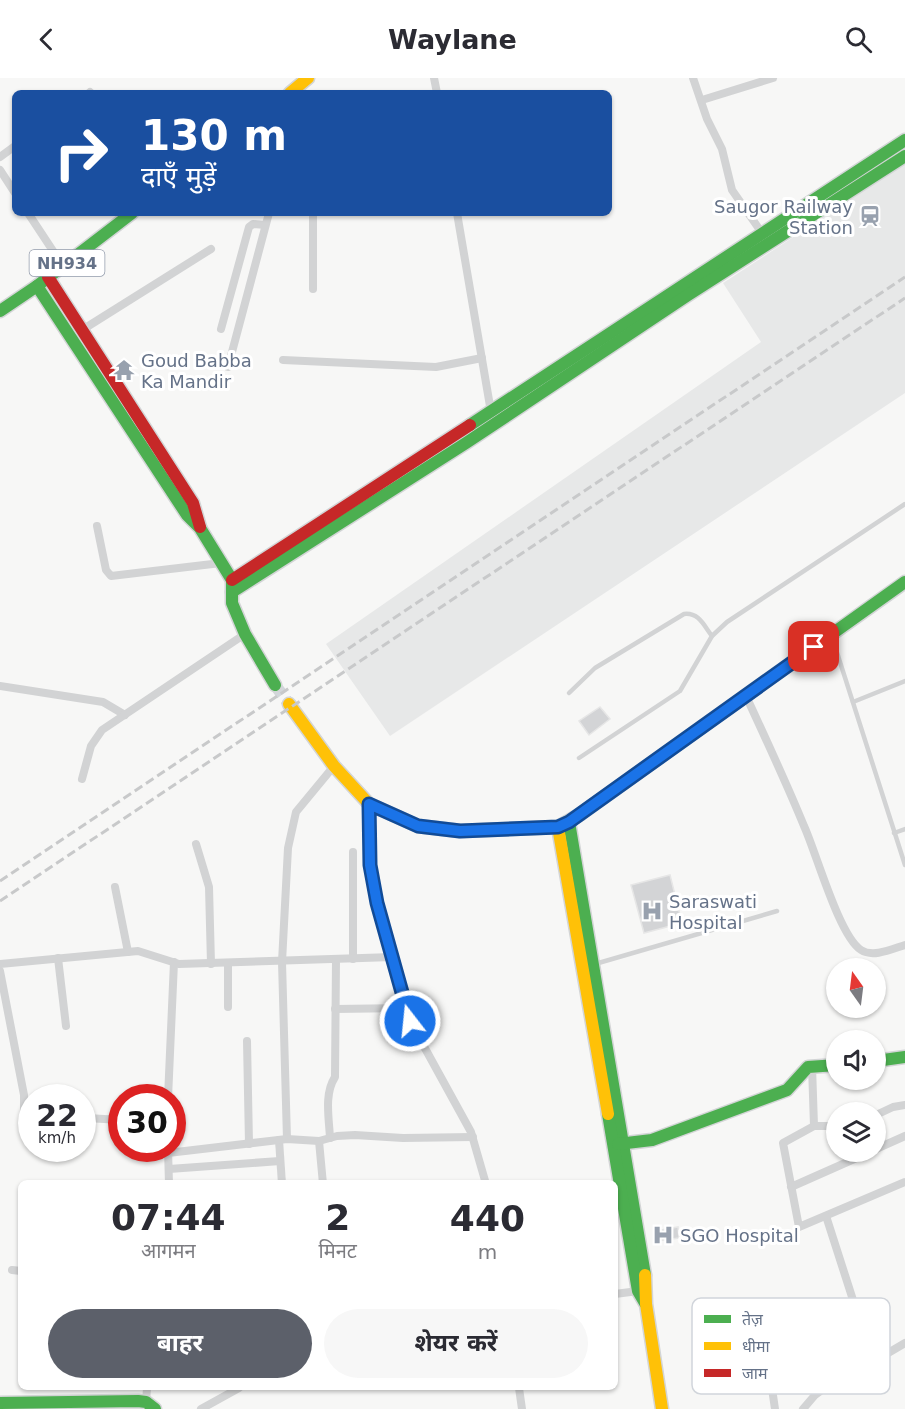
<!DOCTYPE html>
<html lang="hi">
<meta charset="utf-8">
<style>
body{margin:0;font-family:"DejaVu Sans","Noto Sans Devanagari",sans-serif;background:#f7f7f7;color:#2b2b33;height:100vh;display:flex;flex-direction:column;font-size:22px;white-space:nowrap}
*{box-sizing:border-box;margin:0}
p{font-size:20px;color:#7c7c81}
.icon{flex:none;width:33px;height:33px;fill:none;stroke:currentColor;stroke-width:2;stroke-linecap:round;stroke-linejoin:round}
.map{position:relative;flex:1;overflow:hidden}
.details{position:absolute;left:18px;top:1102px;width:600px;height:210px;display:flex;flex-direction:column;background:#fff;border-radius:9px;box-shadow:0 2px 4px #0004}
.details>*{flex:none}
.guide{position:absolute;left:12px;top:12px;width:600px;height:126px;border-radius:9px;box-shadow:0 2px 4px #0004;background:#1a4fa0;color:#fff;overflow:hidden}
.needle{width:39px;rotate:346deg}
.buttons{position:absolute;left:826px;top:880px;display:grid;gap:12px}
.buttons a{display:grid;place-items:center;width:60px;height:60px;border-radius:50%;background:#fff;box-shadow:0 2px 4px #0004;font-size:30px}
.speed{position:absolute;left:18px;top:1006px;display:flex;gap:12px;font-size:30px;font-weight:700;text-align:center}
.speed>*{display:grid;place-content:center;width:78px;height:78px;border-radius:50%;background:#fff;box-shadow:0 2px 4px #0004;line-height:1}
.speed small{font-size:15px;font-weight:400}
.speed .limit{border:9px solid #d22;background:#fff;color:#111}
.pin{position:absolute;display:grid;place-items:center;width:51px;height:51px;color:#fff;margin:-26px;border-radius:12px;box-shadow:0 3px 9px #0006}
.me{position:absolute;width:66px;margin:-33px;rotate:344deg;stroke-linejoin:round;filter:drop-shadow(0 0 4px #0008)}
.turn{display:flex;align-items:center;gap:21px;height:126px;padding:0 30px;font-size:27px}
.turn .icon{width:78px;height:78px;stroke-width:2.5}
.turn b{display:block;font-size:42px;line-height:51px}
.eta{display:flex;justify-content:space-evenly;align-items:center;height:102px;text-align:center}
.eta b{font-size:36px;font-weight:700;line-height:42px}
.primary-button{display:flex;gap:12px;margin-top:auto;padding:12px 30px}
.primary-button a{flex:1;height:69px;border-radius:36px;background:#5c606a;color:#fff;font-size:24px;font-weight:700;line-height:69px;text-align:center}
.primary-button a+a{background:#f7f7f7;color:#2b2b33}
header{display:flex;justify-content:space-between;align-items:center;height:78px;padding:0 30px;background:#fff;font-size:27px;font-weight:700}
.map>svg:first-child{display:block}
.built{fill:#e7e8e8}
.building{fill:#d3d4d6;stroke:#e6e6e6;stroke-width:1.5}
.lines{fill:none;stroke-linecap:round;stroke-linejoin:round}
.secondary-tunnel{stroke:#d2d6da;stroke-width:12;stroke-dasharray:12 6;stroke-linecap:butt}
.fast-casing{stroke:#d3d5d6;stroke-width:15}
.slow-casing{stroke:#d3d5d6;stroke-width:15}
.jam-casing{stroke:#d3d5d6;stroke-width:15}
.lane{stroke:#d2d3d4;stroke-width:4.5}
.street{stroke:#d2d3d4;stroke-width:8}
.fast{stroke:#4caf50;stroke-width:12}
.slow{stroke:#ffc107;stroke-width:12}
.jam{stroke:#c62828;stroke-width:12}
.rail{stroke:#c8c9ca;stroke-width:3;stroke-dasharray:9 4.5;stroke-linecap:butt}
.route-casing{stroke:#114b97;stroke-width:15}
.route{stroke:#1a73e8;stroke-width:10}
.labels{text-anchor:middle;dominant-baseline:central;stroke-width:6;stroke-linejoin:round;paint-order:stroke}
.shield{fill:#fff;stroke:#939cac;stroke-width:1.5}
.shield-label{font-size:16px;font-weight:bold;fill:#657288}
.poi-label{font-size:18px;fill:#657288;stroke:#fff;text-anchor:start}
.key{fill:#fff;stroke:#d1d5db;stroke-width:1.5}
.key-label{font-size:16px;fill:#657288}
</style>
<header><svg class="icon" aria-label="back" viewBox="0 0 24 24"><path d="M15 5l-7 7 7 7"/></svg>Waylane<svg class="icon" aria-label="search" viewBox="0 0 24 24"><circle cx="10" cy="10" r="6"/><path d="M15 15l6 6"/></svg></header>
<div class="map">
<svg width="905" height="1331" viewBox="0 0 905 1331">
<rect width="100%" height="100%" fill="#f7f7f6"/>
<!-- built -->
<path class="built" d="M 905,86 L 905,315 L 390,658 L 326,566 L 761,264 L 723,205 Z"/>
<!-- building -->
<g class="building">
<path d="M 600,629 L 610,641 L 589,657 L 579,643 Z"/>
<path d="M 670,797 L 682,845 L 644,855 L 631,807 Z"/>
<path d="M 678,1149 L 679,1160 L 656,1163 L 655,1153 Z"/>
</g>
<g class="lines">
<!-- secondary-tunnel -->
<path class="secondary-tunnel" d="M 275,607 L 289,626"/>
<defs>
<g id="fast">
<path d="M 37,208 L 187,437 L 200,450 L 232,502 L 232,525 L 245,556 L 275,607"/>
<path d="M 0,233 L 37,208 L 132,135"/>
<path d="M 470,347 L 905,62"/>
<path d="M 232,514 L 466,365 L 688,217 L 905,78"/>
<path d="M 710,643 L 905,504"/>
<path d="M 569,744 L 645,1197"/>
<path d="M 876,983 L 905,979"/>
<path d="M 608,1036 L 638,1213 L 645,1225"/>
<path d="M 618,1066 L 652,1062 L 787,1012 L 808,989 L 837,987"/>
<path d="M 0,1325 L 138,1323 L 146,1324 L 155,1331"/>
</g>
<g id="slow">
<path d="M 290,15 L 308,0"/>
<path d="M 289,626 L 334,688 L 369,726 L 418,748 L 460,753 L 558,749 L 579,737"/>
<path d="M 558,749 L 608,1036"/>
<path d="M 645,1197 L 646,1226 L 662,1331"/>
</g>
<g id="jam">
<path d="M 48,199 L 193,425 L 200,449"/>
<path d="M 232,502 L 470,347"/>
<path d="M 579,737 L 710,643"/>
</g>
</defs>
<!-- fast casing -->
<use href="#fast" class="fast-casing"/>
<!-- slow casing -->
<use href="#slow" class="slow-casing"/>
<!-- jam casing -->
<use href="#jam" class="jam-casing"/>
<!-- lane -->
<g class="lane">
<path d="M 832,559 L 905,787"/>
<path d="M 569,615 L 595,590 L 684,536 C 699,534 704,548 712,558"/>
<path d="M 853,624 L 905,603"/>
<path d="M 579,680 L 680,613 L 712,558 L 727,544 L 905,426"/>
<path d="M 894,755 L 905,751"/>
<path d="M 595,886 L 777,833"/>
</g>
<!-- street -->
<g class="street">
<path d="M 434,0 L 437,15"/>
<path d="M 693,0 L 707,41 L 722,71 L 732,112 L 762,155"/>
<path d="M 89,15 L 90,14"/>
<path d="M 702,22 L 773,0"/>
<path d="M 0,79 L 15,68"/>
<path d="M 0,92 L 15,115"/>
<path d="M 28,135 L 63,188"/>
<path d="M 313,135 L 313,211"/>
<path d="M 457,135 L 491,334"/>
<path d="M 221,251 L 249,149 L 253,146 L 265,147"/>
<path d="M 82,252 L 211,171"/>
<path d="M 283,282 L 436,289 L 482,280"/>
<path d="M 228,289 L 269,135"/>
<path d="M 97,448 L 106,492 L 111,498 L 221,485"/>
<path d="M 0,608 L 103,624 L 125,637"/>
<path d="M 746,618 C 766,661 786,704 804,748 C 816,774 839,858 861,872 C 873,880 892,871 905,867"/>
<path d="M 82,701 L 91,668 L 102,652 L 245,556"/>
<path d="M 369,726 L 370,787 L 377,825 L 410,943 L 471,1054 L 486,1106"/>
<path d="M 196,766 L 209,809 L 211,886"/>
<path d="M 115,809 L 128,874"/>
<path d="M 58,880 L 66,948"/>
<path d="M 353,881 L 353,774"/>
<path d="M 228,885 L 228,929"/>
<path d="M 0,886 L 138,873 L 179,886 L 393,879"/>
<path d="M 0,893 L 24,1017 L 24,1039"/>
<path d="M 335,931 L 407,930"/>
<path d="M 247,963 L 249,1066"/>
<path d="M 812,988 L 814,1048 L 783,1065 L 799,1149 L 905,1104"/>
<path d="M 168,1020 L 174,884"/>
<path d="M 876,1037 L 893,1029 L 905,1027"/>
<path d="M 86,1040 L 122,1042"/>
<path d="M 814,1048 L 837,1048"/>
<path d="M 330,1060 C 329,1040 324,1016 335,999 L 336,882"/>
<path d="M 287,1061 L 282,884 L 288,770 L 296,734 L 334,688"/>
<path d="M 279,1062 L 282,1106"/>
<path d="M 319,1063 L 323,1106"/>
<path d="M 168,1071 L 169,1106"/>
<path d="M 876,1071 L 905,1058"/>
<path d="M 168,1075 L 287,1061 L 319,1063 L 337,1058 L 355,1057 L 403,1060 L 473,1059"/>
<path d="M 169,1091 L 280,1083"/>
<path d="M 791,1109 L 870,1074"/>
<path d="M 826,1138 L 862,1250 L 863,1286"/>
<path d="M 12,1192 L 21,1193"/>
<path d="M 615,1216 L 638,1213"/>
<path d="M 519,1310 L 522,1331"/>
<path d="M 146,1324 L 147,1310"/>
<path d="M 201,1331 L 239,1310"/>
<path d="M 775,1331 L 767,1276 L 862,1250"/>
<path d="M 803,1331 L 815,1317 L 853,1289 L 883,1278 L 905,1265"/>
</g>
<!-- fast -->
<use href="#fast" class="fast"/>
<!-- slow -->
<use href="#slow" class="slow"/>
<!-- jam -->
<use href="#jam" class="jam"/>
<!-- rail -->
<g class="rail">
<path d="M 0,803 L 905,199"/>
<path d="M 0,823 L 905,220"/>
</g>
</g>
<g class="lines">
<defs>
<path id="route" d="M 410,943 L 377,825 L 370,787 L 369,726 L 418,748 L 460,753 L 558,749 L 569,744 L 814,569"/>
</defs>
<!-- route casing -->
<use href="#route" class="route-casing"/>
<!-- route -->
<use href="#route" class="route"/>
</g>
<!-- icons -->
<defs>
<symbol id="station-bare" viewBox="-9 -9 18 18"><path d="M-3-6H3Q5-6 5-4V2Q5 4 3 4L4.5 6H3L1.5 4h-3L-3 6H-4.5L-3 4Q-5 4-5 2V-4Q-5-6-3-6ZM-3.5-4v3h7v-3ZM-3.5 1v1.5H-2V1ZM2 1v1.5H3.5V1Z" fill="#98a1ae" stroke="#fff" stroke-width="2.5" paint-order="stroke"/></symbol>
<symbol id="temple-bare" viewBox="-9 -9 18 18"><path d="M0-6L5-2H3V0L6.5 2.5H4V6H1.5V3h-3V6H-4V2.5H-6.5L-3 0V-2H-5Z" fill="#98a1ae" stroke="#fff" stroke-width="2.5" paint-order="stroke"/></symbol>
<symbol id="hospital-bare" viewBox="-9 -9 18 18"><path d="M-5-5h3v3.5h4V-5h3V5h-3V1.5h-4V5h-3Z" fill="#98a1ae" stroke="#fff" stroke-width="2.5" paint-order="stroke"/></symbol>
</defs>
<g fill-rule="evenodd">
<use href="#station-bare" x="855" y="123" width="30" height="30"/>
<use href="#temple-bare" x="109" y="277" width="30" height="30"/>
<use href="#hospital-bare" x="637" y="818" width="30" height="30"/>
<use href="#hospital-bare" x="648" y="1142" width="30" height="30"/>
</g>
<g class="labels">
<!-- shield labels -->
<rect class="shield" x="29.5" y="172" width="75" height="26" rx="4.5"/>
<g class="shield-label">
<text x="67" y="185">NH934</text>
</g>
<!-- poi labels -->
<g class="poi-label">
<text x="853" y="128" text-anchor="end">Saugor Railway<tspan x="853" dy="21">Station</tspan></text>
<text x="141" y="282">Goud Babba<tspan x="141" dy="21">Ka Mandir</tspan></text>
<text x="669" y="823">Saraswati<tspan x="669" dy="21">Hospital</tspan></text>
<text x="680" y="1157">SGO Hospital</text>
</g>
</g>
<!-- legend -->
<rect x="692" y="1220" width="198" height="96" rx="9" class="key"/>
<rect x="704" y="1237" width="27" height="8" fill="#4caf50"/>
<rect x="704" y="1264" width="27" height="8" fill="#ffc107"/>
<rect x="704" y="1291" width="27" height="8" fill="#c62828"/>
<g class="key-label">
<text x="742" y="1247">तेज़</text>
<text x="742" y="1274">धीमा</text>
<text x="742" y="1301">जाम</text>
</g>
</svg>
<div class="buttons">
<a><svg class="needle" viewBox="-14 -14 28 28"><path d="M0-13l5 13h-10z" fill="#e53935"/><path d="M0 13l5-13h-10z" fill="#7c7c81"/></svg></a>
<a><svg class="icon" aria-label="sound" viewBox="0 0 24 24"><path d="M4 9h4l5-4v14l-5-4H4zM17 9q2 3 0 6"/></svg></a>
<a><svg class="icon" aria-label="layers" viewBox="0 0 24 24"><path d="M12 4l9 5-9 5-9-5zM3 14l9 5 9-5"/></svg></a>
</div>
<div class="speed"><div>22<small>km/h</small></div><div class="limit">30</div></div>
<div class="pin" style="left:814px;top:569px;background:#d93025"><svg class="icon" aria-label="arrive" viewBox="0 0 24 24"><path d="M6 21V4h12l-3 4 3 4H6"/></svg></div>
<svg class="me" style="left:410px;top:943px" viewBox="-20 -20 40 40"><circle r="17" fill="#1a73e8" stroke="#fff" stroke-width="3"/><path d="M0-11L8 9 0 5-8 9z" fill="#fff"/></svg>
<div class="guide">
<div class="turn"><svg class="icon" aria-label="right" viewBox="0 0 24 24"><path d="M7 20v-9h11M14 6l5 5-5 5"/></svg><div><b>130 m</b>दाएँ मुड़ें</div></div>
</div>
<section class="details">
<div class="eta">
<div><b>07:44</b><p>आगमन</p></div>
<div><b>2</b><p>मिनट</p></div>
<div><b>440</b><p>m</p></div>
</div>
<div class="primary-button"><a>बाहर</a><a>शेयर करें</a></div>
</section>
</div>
